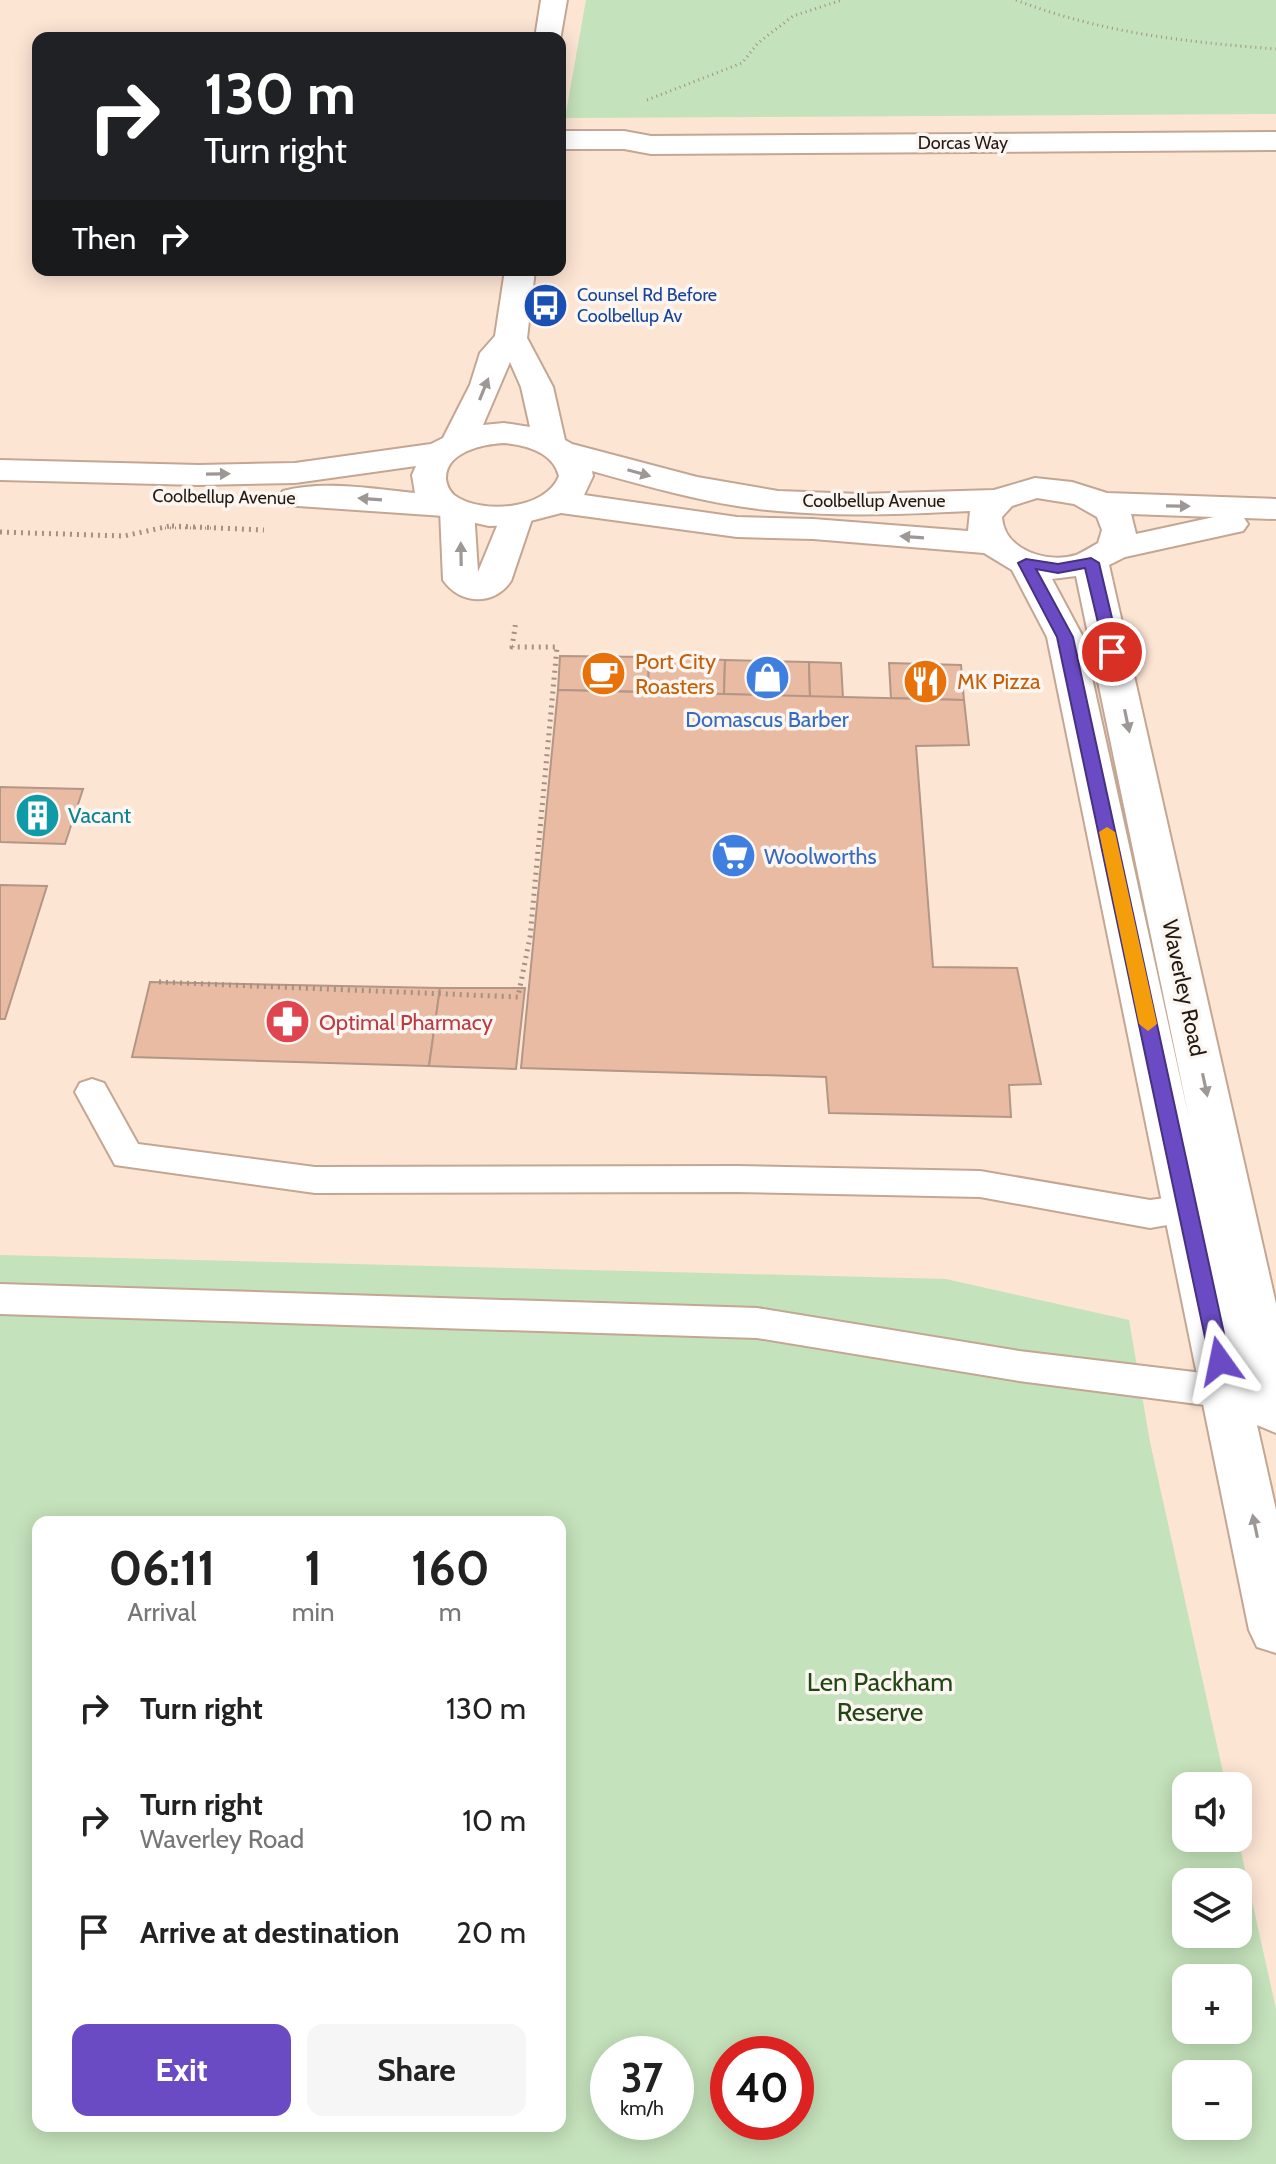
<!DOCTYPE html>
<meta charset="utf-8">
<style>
body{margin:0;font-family:Cabin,sans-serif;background:#f6f6f6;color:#222;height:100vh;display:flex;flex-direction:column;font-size:30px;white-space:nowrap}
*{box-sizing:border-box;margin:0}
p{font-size:26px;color:#767676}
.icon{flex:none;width:44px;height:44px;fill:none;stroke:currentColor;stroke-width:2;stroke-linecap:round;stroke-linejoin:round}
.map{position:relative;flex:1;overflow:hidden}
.drawer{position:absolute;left:32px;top:1516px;width:534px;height:616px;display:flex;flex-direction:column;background:#fff;border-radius:16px;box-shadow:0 4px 20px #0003}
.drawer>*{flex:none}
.hud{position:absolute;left:32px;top:32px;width:534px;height:244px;border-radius:16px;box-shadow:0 4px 20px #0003;background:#202124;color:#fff;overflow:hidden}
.fabs{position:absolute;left:1172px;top:1772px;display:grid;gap:16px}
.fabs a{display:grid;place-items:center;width:80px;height:80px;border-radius:16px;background:#fff;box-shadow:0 4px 20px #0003;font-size:40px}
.speed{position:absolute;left:590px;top:2036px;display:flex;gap:16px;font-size:40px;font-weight:700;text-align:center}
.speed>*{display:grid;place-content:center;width:104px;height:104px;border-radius:50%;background:#fff;box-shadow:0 4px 20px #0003;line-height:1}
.speed small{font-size:20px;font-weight:400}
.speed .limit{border:12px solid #d22;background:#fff;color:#111}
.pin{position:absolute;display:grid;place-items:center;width:68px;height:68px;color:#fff;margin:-34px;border:4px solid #fff;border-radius:50%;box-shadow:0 2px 8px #0007}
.me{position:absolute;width:88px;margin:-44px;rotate:348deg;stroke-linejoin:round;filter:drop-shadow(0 0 6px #0008)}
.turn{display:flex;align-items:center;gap:28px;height:168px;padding:0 40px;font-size:36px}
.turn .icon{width:104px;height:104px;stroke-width:2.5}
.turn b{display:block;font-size:56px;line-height:68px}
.then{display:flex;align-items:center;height:76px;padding:0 40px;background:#0003;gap:16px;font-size:30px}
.eta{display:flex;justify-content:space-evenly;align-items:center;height:136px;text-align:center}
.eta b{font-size:48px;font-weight:700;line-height:56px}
.cta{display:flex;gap:16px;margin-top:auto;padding:16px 40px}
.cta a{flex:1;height:92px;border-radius:16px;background:#6b4bc4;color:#fff;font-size:32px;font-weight:700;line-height:92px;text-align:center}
.cta a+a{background:#f6f6f6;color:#222}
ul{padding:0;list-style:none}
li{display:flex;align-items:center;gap:24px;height:112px;padding:0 40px}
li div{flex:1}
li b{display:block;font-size:30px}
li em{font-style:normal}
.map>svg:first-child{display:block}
.green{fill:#c4e2bb;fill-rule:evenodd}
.building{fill:#e8bba2;stroke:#b39685;stroke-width:2}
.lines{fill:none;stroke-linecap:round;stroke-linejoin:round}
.lane-casing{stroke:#c3a693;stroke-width:4}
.street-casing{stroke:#c3a693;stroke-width:4}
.secondary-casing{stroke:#c3a693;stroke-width:4}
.path-far1{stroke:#a49184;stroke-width:3;stroke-dasharray:1 4;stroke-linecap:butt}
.path{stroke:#a49184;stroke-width:5;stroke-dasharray:2 5;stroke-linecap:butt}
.lane{fill:#fff;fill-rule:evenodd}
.street{fill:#fff;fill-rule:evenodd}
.secondary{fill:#fff;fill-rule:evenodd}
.oneway{fill:#9d9895}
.route{fill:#6b4bc4;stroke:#46317f;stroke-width:2}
.slow{fill:#f59e0b}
.labels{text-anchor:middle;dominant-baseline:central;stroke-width:7;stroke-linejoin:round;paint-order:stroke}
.far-street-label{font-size:18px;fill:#251a13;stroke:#fcf6f2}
.far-transit-label{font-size:18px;fill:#164399;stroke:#fcf6f2;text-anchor:start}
.food-label{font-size:22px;fill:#c56008;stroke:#fcf6f2;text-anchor:start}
.shop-label{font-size:22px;fill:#366cbe;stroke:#fcf6f2}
.culture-label{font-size:22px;fill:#0d838f;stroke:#fcf6f2;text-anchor:start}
.street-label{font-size:22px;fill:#251a13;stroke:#fcf6f2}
.health-label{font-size:22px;fill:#be3a42;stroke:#fcf6f2;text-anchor:start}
.near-park-label{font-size:26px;fill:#214712;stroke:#fcf6f2}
</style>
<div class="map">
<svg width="1276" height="2164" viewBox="0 0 1276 2164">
<rect width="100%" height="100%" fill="#fde5d4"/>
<!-- green -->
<g class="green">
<path d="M 586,0 L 1276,0 L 1276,114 L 565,118 Z"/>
<path d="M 0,1255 L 946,1279 L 1129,1320 L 1150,1442 L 1226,1786 L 1186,1786 L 1186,1838 L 1238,1838 L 1276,2009 L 1276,2164 L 0,2164 ZM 38,1522 L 560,1522 L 560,2126 L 38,2126 ZM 1186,1882 L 1238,1882 L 1238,1934 L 1186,1934 ZM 1186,1978 L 1238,1978 L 1238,2030 L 1186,2030 ZM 608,2054 L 676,2054 L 676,2122 L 608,2122 ZM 728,2054 L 796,2054 L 796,2122 L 728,2122 ZM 1186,2074 L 1238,2074 L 1238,2126 L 1186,2126 Z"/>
</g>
<!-- building -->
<g class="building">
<path d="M 560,656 L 649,657 L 648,692 L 558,690 Z"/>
<path d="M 649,657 L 725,660 L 724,694 L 648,692 Z"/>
<path d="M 725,660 L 809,662 L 810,697 L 724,694 Z"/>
<path d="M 809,662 L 841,663 L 843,698 L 810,697 Z"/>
<path d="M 889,663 L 961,665 L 964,700 L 891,698 Z"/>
<path d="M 558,690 L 964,700 L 969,745 L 916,746 L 933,967 L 1017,968 L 1041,1084 L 1009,1085 L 1011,1117 L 829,1113 L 826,1077 L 521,1068 Z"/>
<path d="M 0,787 L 83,789 L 65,844 L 0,842 Z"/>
<path d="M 0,885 L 47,886 L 5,1019 L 0,1019 Z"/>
<path d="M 150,982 L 440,988 L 429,1066 L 132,1057 Z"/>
<path d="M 440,988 L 525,988 L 516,1069 L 429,1066 Z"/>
</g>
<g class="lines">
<defs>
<g id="lane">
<path d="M 92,1079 L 104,1083 L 138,1144 L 315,1167 L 736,1166 L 980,1171 L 1150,1200 L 1188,1195 L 1201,1199 L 1206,1209 L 1201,1219 L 1150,1228 L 980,1197 L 736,1192 L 315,1193 L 115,1165 L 75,1092 L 80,1083 Z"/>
<path d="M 0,1284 L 757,1308 L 1019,1351 L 1244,1378 L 1257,1383 L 1263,1394 L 1257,1405 L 1244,1410 L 1019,1381 L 757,1338 L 0,1314 Z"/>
</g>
<g id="street">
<path d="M 560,131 L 624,131 L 651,136 L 1276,132 L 1276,150 L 651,154 L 624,149 L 560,149 Z"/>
<path d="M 457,500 L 469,503 L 474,510 L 478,572 L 504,509 L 516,506 L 528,509 L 533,516 L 511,581 C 494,606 460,605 443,580 L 440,510 L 445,503 Z"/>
</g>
<g id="secondary">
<path d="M 541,0 L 567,0 L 560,40 L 535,38 Z"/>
<path d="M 505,270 L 535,270 L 527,338 L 553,387 L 565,440 L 572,444 L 697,477 L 778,491 L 860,494 L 994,490 L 1035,478 L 1072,482 L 1107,493 L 1276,499 L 1276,519 L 1244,518 L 1248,524 L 1243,531 L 1125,557 L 1109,565 L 1276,1304 L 1276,1433 L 1257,1425 L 1276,1510 L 1276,1653 L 1257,1647 L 1249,1630 L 1047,637 L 1012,570 L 984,553 L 813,539 L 737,537 L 561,513 L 515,525 L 489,526 L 444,516 L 283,505 L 278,498 L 283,491 C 324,480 373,489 415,493 L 412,475 L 416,466 L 295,483 L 199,485 L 0,480 L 0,460 L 199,465 L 295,463 L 431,444 L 443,438 L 470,385 L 480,353 L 495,336 ZM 510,362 L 521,387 L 530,427 L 504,423 L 483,425 ZM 504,443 C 526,445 553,452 559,476 C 546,510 481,515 454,495 C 449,490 447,486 446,479 C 445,452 483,444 504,443 ZM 592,471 C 653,488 715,506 778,511 C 842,517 906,514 970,511 L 968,531 L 813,519 L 737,517 L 584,495 L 593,476 ZM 1037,498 L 1074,504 L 1097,517 L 1102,530 L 1098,543 C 1091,547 1083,552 1076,555 C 1047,564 1004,550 1002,517 L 1012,506 ZM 1131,514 L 1214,517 L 1136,534 ZM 1076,576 L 1189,1118 L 1083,637 L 1052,579 Z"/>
</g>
</defs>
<!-- lane casing -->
<use href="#lane" class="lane-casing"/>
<!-- street casing -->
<use href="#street" class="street-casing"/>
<!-- secondary casing -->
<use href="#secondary" class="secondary-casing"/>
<!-- path-far1 -->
<g class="path-far1">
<path d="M 1016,0 C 1101,33 1186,42 1276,49"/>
<path d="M 647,100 L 742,63 L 758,43 L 793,16 L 842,0"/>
<path d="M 160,528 L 219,528"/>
</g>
<!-- path -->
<g class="path">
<path d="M 172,526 L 264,530"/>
<path d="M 0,532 L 124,536 L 170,526"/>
<path d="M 159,982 L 518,997 L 530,937 L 557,647 L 512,647 L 516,621"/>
</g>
<!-- lane -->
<use href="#lane" class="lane"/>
<!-- street -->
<use href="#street" class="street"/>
<!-- secondary -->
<use href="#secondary" class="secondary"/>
</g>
<!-- one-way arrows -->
<defs><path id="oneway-solid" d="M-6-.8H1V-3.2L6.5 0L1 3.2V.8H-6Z" transform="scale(2)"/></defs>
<g class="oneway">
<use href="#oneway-solid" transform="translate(484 389) rotate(-68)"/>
<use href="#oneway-solid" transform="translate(639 473) rotate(16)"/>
<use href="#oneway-solid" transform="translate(218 474) rotate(-1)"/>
<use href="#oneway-solid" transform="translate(370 499) rotate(-176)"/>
<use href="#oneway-solid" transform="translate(1178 506) rotate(1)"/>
<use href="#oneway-solid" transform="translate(912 537) rotate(-176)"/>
<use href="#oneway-solid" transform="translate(461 554) rotate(-91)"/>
<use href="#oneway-solid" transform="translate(1127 721) rotate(78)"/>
<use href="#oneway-solid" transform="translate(1205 1085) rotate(78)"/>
<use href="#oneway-solid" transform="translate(1255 1526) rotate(-102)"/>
</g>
<!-- route -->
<path class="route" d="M 1091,558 L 1099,563 L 1120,652 L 1112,656 L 1105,652 L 1085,568 L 1058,573 L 1036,569 L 1073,637 L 1230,1361 L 1227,1367 L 1213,1367 L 1210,1361 L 1057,637 L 1018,563 L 1026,559 L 1058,564 Z"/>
<!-- slow -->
<path class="slow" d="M 1107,827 L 1115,832 L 1157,1024 L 1148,1031 L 1139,1024 L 1099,832 Z"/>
<!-- icons -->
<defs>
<symbol id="bus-disc" viewBox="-11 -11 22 22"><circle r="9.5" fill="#1a4fb4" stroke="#fcf6f2"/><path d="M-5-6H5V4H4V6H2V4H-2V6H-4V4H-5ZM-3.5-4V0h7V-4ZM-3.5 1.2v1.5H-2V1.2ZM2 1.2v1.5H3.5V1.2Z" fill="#fff"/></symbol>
<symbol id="cafe-disc" viewBox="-11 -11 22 22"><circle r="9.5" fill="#e8710a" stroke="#fcf6f2"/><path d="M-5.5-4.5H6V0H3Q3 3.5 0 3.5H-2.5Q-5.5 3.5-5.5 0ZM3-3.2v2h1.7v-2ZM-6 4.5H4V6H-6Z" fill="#fff"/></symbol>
<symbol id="shop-disc" viewBox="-11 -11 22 22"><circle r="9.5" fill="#3f7fe0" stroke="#fcf6f2"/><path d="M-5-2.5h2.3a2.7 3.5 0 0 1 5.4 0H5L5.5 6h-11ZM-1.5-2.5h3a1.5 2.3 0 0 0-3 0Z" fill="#fff"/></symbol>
<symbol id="restaurant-disc" viewBox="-11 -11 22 22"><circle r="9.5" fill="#e8710a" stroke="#fcf6f2"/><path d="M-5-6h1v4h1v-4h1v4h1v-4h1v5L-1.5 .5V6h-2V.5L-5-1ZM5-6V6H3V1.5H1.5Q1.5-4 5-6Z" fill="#fff"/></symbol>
<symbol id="building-disc" viewBox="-11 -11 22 22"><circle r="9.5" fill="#0f9aa8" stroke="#fcf6f2"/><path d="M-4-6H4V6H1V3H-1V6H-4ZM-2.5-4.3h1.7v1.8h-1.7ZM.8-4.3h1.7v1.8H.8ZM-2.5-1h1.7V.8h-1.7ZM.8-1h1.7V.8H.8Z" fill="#fff"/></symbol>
<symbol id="supermarket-disc" viewBox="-11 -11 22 22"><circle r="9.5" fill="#3f7fe0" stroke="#fcf6f2"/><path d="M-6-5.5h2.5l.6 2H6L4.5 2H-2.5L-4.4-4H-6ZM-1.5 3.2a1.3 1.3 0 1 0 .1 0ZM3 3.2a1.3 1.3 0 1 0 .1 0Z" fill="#fff"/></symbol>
<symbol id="pharmacy-disc" viewBox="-11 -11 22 22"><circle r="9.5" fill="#e0444e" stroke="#fcf6f2"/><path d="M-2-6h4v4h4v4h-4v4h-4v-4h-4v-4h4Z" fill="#fff"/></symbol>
</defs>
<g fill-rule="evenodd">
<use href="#bus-disc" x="520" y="280" width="51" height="51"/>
<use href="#cafe-disc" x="578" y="648" width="51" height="51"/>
<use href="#shop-disc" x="742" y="652" width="51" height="51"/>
<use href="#restaurant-disc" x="900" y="656" width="51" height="51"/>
<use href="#building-disc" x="12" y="790" width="51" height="51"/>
<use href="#supermarket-disc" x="708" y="830" width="51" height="51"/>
<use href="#pharmacy-disc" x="262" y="996" width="51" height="51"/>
</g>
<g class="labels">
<!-- far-street labels -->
<g class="far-street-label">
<text x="963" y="143">Dorcas Way</text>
<text transform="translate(224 497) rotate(1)">Coolbellup Avenue</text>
<text x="874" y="501">Coolbellup Avenue</text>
</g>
<!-- far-transit labels -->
<g class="far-transit-label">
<text x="577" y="295">Counsel Rd Before<tspan x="577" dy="21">Coolbellup Av</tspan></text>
</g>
<!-- food labels -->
<g class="food-label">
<text x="635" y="661">Port City<tspan x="635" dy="25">Roasters</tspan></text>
<text x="957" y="681">MK Pizza</text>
</g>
<!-- shop labels -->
<g class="shop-label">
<text x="767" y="719">Domascus Barber</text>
<text x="764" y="856" text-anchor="start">Woolworths</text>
</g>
<!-- culture labels -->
<g class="culture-label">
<text x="68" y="815">Vacant</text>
</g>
<!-- street labels -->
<g class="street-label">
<text transform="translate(1184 988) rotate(78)">Waverley Road</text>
</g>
<!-- health labels -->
<g class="health-label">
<text x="319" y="1022">Optimal Pharmacy</text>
</g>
<!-- near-park labels -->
<g class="near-park-label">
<text x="880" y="1682">Len Packham<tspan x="880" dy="30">Reserve</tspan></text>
</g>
</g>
</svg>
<div class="fabs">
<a><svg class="icon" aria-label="sound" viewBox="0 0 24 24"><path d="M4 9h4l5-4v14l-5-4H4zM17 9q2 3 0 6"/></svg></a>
<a><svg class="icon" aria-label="layers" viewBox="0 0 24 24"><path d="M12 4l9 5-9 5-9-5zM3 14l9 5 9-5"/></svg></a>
<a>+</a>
<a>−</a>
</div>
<div class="speed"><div>37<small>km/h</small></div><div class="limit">40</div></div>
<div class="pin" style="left:1112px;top:652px;background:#d93025"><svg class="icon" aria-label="arrive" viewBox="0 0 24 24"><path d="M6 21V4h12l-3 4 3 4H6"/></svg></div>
<svg class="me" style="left:1220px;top:1361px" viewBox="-20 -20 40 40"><path d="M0-17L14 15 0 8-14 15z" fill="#6b4bc4" stroke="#fff" stroke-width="4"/></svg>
<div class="hud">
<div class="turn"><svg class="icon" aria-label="right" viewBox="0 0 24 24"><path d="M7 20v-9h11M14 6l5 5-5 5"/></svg><div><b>130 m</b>Turn right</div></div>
<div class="then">Then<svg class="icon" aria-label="right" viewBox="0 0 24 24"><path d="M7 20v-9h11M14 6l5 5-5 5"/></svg></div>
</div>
<section class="drawer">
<div class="eta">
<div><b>06:11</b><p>Arrival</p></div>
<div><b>1</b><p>min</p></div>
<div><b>160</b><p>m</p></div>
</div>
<ul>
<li><svg class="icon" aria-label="right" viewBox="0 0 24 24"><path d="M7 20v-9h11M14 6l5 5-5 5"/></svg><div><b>Turn right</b></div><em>130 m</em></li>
<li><svg class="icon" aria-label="right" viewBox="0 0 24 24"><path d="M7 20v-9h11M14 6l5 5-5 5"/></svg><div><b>Turn right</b><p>Waverley Road</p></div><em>10 m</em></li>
<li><svg class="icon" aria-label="arrive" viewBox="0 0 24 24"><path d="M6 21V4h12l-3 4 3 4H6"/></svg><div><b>Arrive at destination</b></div><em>20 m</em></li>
</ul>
<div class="cta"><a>Exit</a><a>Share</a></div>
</section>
</div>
